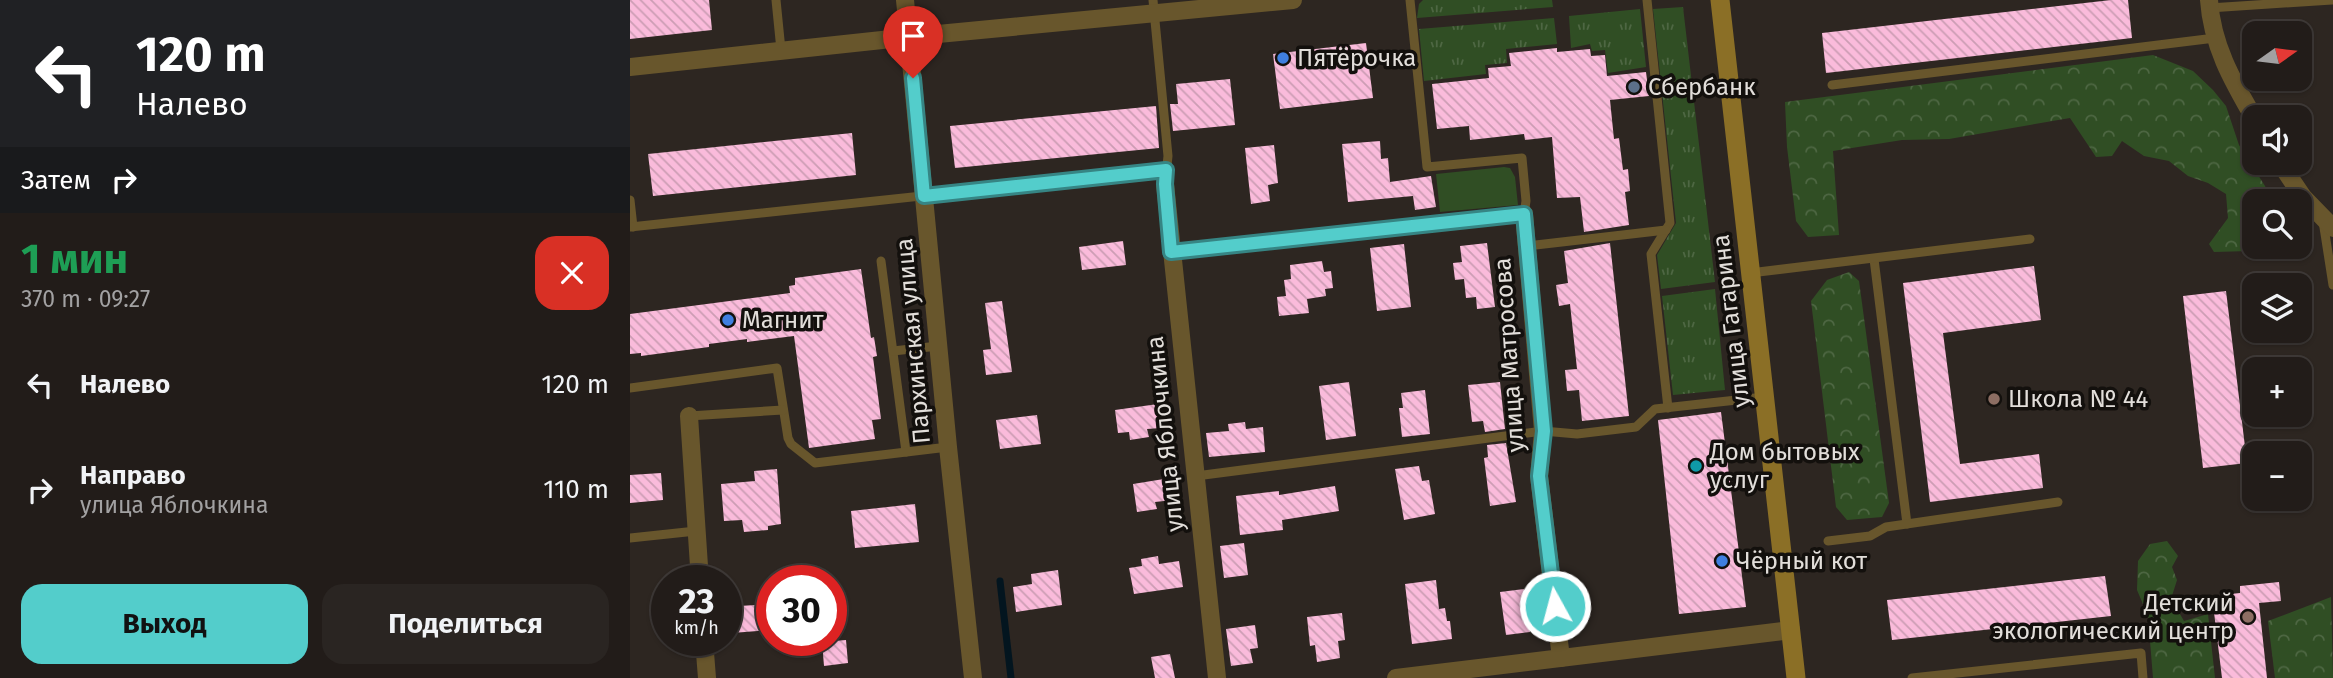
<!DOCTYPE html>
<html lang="ru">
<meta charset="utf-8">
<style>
body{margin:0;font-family:"Fira Sans",sans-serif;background:#2a2522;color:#f1f3f6;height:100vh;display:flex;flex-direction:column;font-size:26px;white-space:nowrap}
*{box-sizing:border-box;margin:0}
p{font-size:23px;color:#a2a1a2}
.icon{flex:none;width:38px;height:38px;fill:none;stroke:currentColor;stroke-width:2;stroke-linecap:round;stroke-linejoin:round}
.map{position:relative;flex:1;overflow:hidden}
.panel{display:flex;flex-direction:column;background:#221c19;width:630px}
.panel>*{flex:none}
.guide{background:#202124;color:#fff;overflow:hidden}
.needle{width:46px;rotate:76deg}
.fabs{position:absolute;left:1612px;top:21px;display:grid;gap:14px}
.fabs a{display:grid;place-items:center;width:70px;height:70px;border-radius:14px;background:#221c19;box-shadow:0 2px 5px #0004,0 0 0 2px #3f3a38;font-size:35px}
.speed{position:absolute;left:21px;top:565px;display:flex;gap:14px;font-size:35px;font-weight:700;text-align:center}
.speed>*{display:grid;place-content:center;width:91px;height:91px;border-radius:50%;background:#221c19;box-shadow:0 2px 5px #0004,0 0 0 2px #3f3a38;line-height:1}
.speed small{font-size:18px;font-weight:400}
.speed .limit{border:10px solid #d22;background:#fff;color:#111}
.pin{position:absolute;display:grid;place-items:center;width:60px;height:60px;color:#fff;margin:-72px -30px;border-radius:50% 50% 50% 0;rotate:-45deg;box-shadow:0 0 7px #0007}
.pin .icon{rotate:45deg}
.me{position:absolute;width:77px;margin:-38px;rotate:353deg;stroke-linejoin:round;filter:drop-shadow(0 0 5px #0008)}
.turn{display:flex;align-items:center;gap:24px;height:147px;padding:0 21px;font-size:32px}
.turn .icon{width:91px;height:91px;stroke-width:2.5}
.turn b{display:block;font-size:49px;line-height:60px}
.then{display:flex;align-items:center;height:66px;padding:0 21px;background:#0003;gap:14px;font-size:26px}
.round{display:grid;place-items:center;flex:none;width:74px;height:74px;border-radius:21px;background:#2a2522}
.headline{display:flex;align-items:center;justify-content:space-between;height:119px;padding:0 21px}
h1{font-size:42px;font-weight:700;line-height:52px;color:#1e9e55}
.primary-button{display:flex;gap:14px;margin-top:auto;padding:14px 21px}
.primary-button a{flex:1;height:80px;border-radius:21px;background:#53cdcb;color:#111;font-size:28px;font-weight:700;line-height:80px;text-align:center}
.primary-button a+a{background:#2a2522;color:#f1f3f6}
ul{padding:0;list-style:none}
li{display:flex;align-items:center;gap:21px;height:105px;padding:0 21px}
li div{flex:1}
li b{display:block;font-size:26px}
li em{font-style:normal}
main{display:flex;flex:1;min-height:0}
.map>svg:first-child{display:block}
.grass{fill:url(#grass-tufts)}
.forest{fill:url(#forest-crowns)}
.park{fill:#304e24}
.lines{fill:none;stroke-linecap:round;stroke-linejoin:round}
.stream{stroke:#03151f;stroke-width:7}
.building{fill:url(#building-back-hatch)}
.service{stroke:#68562c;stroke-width:9}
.minor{stroke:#68562c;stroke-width:18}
.secondary{stroke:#8b6f26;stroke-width:19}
.route-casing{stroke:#368584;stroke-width:18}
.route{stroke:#53cdcb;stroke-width:12}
.shop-dot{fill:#3f7fe0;stroke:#13100d;stroke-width:2.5}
.service-dot{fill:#5c6f8a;stroke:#13100d;stroke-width:2.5}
.education-dot{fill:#8d6e63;stroke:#13100d;stroke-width:2.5}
.culture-dot{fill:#0f9aa8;stroke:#13100d;stroke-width:2.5}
.labels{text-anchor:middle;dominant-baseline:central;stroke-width:7;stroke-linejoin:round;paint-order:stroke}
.poi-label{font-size:24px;fill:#e2deda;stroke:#13100d;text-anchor:start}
.street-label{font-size:24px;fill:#e2deda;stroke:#13100d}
</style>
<main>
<section class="panel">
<div class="guide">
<div class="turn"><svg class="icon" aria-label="left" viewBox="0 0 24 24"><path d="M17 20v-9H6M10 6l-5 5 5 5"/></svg><div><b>120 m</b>Налево</div></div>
<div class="then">Затем<svg class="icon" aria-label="right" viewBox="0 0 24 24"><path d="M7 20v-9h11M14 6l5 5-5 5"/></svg></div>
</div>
<div class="headline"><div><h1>1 мин</h1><p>370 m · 09:27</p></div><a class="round" style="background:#d93025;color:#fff"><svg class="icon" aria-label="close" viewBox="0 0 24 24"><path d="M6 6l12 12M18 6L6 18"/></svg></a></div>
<ul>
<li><svg class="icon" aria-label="left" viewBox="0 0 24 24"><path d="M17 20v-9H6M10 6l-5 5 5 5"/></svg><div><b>Налево</b></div><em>120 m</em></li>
<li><svg class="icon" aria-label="right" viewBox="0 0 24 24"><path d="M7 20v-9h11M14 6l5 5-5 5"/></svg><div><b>Направо</b><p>улица Яблочкина</p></div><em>110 m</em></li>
</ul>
<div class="primary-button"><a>Выход</a><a>Поделиться</a></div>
</section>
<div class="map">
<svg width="1703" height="678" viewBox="0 0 1703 678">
<defs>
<pattern id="grass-tufts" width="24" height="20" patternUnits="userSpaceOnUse" patternTransform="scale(1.75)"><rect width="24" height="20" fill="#304e24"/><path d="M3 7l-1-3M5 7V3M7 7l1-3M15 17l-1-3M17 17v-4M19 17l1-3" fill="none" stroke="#4e6743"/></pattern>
<pattern id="forest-crowns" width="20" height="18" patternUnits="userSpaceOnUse" patternTransform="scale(1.75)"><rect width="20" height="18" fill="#304e24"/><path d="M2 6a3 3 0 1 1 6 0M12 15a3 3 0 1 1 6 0" fill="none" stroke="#4e6743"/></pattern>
<pattern id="building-back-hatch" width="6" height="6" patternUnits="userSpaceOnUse" patternTransform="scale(1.75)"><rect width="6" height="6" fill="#fabbdb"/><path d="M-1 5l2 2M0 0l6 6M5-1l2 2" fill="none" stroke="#cc9db4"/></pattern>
</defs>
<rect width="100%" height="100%" fill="#2d2621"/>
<!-- grass -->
<g class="grass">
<path d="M 793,0 L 922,0 L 923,7 L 787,18 L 789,4 Z"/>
<path d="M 1053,7 L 1085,282 L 1031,289 L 1027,255 L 1046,223 L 1023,9 Z"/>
<path d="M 1010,9 L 1016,67 L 978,73 L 975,50 L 962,51 L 960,44 L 941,48 L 939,16 Z"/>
<path d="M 924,18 L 927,44 L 876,49 L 877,63 L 855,65 L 856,74 L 794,81 L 789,29 Z"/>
<path d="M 1085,289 L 1095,390 L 1043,395 L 1032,296 Z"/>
</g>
<!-- forest -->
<g class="forest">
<path d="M 1523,55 L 1563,71 L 1583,90 L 1596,106 L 1609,145 L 1635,186 L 1641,201 L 1624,201 L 1624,246 L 1619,251 L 1584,252 L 1579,244 L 1598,218 L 1596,194 L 1578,183 L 1558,176 L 1539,161 L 1514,156 L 1492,141 L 1482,156 L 1466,157 L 1440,118 L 1319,139 L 1272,140 L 1203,151 L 1209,235 L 1178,237 L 1166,221 L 1157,147 L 1155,102 Z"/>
<path d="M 1219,272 L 1229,281 L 1259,503 L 1252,517 L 1217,520 L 1206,507 L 1181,301 L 1197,280 Z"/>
<path d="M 1537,541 L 1548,556 L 1542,567 L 1547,580 L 1541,599 L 1554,621 L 1578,614 L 1585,678 L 1523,678 L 1518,616 L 1507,590 L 1508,561 L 1520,544 Z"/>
<path d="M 1701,597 L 1703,678 L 1645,678 L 1638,621 Z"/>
</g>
<!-- park -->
<path class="park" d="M 874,167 L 880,168 L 885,177 L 888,205 L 810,212 L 806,174 Z"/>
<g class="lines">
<!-- stream -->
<path class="stream" d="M 370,581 L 381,678"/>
</g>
<!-- building -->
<g class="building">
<path d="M 0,0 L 79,0 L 82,30 L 0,39 Z"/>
<path d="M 1481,0 L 1498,0 L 1502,38 L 1196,73 L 1192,33 Z"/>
<path d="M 736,43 L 743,98 L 650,109 L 643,54 Z"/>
<path d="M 927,48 L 927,52 L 960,49 L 961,56 L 975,55 L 977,76 L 1016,72 L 1019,96 L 980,100 L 984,139 L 989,138 L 993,170 L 998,169 L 1000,191 L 995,192 L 999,225 L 954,232 L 950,197 L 927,198 L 922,137 L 895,140 L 894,134 L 840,140 L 839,126 L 807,129 L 802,84 L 859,78 L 858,68 L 881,66 L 879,53 Z"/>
<path d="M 600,79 L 605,125 L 543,131 L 540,104 L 548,104 L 546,84 Z"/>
<path d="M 526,106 L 529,148 L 325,168 L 320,126 Z"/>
<path d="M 222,133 L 226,175 L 23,196 L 18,154 Z"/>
<path d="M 750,141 L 751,159 L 758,158 L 760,182 L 801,176 L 806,207 L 785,210 L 783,196 L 718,202 L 712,144 Z"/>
<path d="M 644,145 L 648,183 L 638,185 L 640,201 L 621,204 L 615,148 Z"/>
<path d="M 493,241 L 496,265 L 452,270 L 449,247 Z"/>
<path d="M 857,243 L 865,307 L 847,309 L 846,297 L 836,298 L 834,279 L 825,280 L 823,263 L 832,262 L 830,246 Z"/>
<path d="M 980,243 L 999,416 L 952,421 L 949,390 L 937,391 L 935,370 L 947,369 L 940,304 L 929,306 L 926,285 L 938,283 L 934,251 Z"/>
<path d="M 774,244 L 781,307 L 747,311 L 740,248 Z"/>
<path d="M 692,261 L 694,272 L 701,271 L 703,288 L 695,289 L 696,296 L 677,299 L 679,313 L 649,316 L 647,297 L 656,296 L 654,280 L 661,279 L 660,265 Z"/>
<path d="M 1404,266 L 1411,320 L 1313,333 L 1330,464 L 1409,454 L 1413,488 L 1300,502 L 1273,283 Z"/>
<path d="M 231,269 L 241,338 L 244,337 L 247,356 L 243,357 L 251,419 L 242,420 L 245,439 L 179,448 L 164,336 L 117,342 L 117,339 L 79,344 L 79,347 L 11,356 L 11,353 L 0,354 L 0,314 L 160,293 L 159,286 L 165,285 L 165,278 Z"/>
<path d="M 1596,291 L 1617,463 L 1573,468 L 1553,296 Z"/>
<path d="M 372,301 L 382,372 L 356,375 L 353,350 L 361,349 L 355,303 Z"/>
<path d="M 719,382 L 726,436 L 696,440 L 689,386 Z"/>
<path d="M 870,382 L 875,429 L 855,432 L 853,421 L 842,422 L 838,385 Z"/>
<path d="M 795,390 L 800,434 L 772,437 L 769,408 L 773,408 L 771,393 Z"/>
<path d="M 528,404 L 531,428 L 517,429 L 519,437 L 500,440 L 499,432 L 488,433 L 485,410 Z"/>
<path d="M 1091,412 L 1116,607 L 1049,614 L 1028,420 Z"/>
<path d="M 407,415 L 411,444 L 370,449 L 366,420 Z"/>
<path d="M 615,422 L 616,429 L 633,427 L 635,452 L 579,457 L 576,433 L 599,431 L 598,424 Z"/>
<path d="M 876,443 L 886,502 L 860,506 L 854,458 L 858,457 L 857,445 Z"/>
<path d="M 789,466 L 792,481 L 799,480 L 805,514 L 774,520 L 765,469 Z"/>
<path d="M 147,469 L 151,524 L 138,526 L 138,530 L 114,532 L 112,520 L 94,521 L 91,484 L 125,481 L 124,471 Z"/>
<path d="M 31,473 L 33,500 L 0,503 L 0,475 Z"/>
<path d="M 540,478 L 543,500 L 525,502 L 527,509 L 507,512 L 503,484 Z"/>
<path d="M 705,486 L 709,511 L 652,520 L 653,530 L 610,535 L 606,496 L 649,491 L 649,495 Z"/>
<path d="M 285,504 L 289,542 L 225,548 L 221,511 Z"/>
<path d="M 614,543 L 618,575 L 594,578 L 590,546 Z"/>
<path d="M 528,556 L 529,564 L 549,561 L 553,587 L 504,594 L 499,568 L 512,566 L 511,559 Z"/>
<path d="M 428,570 L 432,605 L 386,612 L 383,587 L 402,584 L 401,574 Z"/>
<path d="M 1475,576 L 1481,616 L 1262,640 L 1257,600 Z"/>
<path d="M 806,580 L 809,609 L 815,608 L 817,621 L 820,621 L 822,639 L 782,644 L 775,584 Z"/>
<path d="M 1649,582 L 1651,601 L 1629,603 L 1637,678 L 1592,678 L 1582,596 L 1610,593 L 1610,586 Z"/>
<path d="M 894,589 L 900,632 L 876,635 L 870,592 Z"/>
<path d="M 142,604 L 142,630 L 102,633 L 100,612 L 110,611 L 109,606 Z"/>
<path d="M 712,613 L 715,640 L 708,641 L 710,658 L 687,662 L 685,645 L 680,646 L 677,617 Z"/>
<path d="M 625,625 L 628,648 L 620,649 L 623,663 L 601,666 L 596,629 Z"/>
<path d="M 216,640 L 218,663 L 194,666 L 192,642 Z"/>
<path d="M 540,654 L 545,678 L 525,678 L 521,657 Z"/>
</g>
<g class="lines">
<!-- service -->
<g class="service">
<path d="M 146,0 L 151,50"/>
<path d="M 523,0 L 538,156 L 536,175"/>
<path d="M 1017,0 L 1040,223 L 1021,254 L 1038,408"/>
<path d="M 1579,8 L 1702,0"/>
<path d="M 1202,85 L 1585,38"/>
<path d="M 0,200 L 3,227"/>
<path d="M 1693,221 L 1703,285"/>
<path d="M 0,227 L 536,170"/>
<path d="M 897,246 L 1036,230"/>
<path d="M 541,252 L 894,214 L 896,201 L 892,158 L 797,167 L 780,0"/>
<path d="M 1244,259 L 1277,524"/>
<path d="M 251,261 L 276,452"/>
<path d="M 1120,273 L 1400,239"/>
<path d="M 263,351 L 308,346"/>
<path d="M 0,388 L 147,368 L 158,438 L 161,444 L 185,463 L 318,447"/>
<path d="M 59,416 L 153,410"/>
<path d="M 566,476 L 913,431 L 947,434 L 1006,427 L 1025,409 L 1134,397"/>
<path d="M 0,538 L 66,531"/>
<path d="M 1198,541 L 1240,536 L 1256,527 L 1428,502"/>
<path d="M 1282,678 L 1511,653 L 1513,678"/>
</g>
<!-- minor -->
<g class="minor">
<path d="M 275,0 L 318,447 L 343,678"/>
<path d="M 1579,0 C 1582,45 1602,80 1624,118"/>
<path d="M 0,67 L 308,34 L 663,0"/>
<path d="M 1650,163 L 1673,197 L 1703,228"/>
<path d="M 535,184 L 587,678"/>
<path d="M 894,214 L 913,431 L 909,476 L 931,658"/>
<path d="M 59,416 L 70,581"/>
<path d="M 74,640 L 77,678"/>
<path d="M 766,678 L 1161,630"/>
</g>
<!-- secondary -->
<path class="secondary" d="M 1090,0 L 1166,678"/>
</g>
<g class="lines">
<defs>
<path id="route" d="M 283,78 L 294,196 L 536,170 L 535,184 L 541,252 L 894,214 L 914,431 L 909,476 L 925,606"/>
</defs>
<!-- route casing -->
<use href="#route" class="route-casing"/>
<!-- route -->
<use href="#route" class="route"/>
</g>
<!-- markers -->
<g class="shop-dot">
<circle cx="653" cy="58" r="7"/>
<circle cx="98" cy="320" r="7"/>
<circle cx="1092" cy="561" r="7"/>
</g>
<circle class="service-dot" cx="1004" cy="87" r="7"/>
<g class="education-dot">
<circle cx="1364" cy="399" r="7"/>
<circle cx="1618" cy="617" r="7"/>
</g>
<circle class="culture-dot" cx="1066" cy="466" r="7"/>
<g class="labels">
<!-- poi labels -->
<g class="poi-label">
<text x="667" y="58">Пятёрочка</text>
<text x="1018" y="87">Сбербанк</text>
<text x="112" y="320">Магнит</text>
<text x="1378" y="399">Школа № 44</text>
<text x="1080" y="452">Дом бытовых<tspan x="1080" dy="28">услуг</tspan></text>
<text x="1106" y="561">Чёрный кот</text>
<text x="1604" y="603" text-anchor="end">Детский<tspan x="1604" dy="28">экологический центр</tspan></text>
</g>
<!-- street labels -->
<g class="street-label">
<text transform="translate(1101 321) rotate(-97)">улица Гагарина</text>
<text transform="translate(283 341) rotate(-95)">Пархинская улица</text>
<text transform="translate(879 355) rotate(-94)">улица Матросова</text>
<text transform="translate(535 434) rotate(-96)">улица Яблочкина</text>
</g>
</g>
</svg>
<div class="fabs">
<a><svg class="needle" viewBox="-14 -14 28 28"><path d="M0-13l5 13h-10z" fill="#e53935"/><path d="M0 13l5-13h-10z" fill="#a2a1a2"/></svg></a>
<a><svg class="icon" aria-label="sound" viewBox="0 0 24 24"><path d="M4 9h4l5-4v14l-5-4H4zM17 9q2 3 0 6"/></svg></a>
<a><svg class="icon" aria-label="search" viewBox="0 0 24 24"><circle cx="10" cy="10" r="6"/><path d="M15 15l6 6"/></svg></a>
<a><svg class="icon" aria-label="layers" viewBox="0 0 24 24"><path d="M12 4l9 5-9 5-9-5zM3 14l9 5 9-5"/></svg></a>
<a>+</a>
<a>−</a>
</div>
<div class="speed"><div>23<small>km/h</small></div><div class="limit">30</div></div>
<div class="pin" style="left:283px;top:78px;background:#d93025"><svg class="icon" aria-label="arrive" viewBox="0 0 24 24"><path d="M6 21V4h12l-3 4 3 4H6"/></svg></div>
<svg class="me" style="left:925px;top:606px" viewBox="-20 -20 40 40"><circle r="17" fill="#53cdcb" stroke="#fff" stroke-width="3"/><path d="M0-11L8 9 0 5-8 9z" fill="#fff"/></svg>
</div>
</main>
